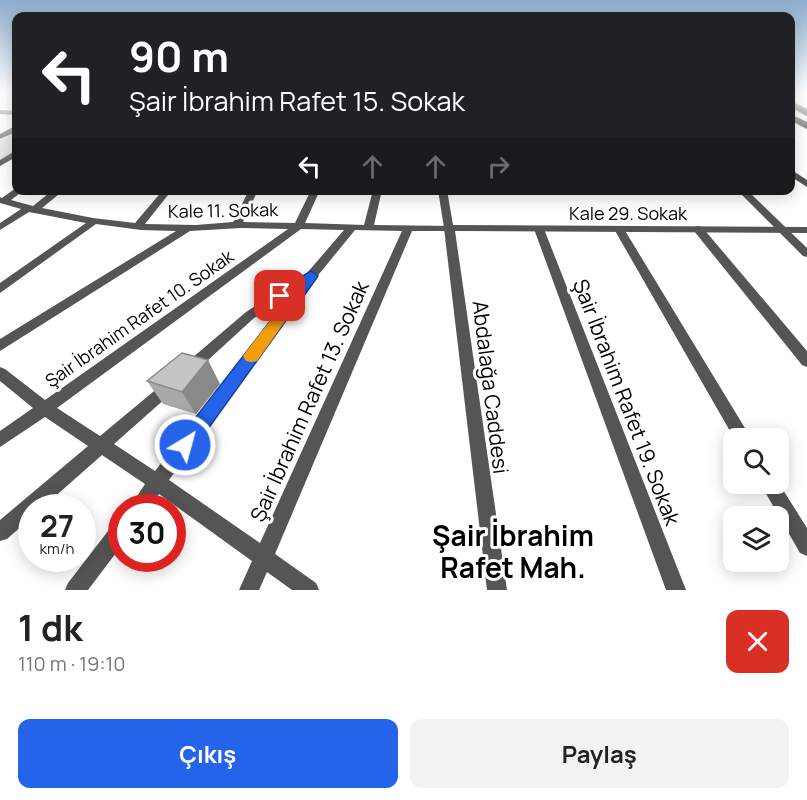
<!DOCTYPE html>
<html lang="tr">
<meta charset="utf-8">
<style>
body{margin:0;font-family:Manrope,sans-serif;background:#f2f2f2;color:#222;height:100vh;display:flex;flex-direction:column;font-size:22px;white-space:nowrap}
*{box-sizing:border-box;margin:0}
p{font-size:20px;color:#767676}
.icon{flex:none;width:33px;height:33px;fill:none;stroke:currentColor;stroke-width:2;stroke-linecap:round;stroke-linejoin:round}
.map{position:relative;height:590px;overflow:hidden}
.sheet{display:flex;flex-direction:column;background:#fff;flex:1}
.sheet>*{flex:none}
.hud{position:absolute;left:12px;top:12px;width:783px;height:183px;border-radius:12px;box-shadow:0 3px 15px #0003;background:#202124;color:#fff;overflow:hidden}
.buttons{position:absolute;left:723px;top:428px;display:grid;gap:12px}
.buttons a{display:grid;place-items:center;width:66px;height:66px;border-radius:12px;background:#fff;box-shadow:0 3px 15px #0003;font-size:30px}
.speed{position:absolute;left:18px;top:494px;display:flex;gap:12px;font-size:30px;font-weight:700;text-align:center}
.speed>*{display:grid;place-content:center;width:78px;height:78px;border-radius:50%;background:#fff;box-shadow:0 3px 15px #0003;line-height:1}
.speed small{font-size:15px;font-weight:400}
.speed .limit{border:9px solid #d22;background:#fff;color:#111}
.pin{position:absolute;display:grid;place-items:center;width:51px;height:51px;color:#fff;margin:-26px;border-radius:12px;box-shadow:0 3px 9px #0006}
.me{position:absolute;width:66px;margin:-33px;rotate:37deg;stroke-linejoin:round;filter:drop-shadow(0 0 4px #0008)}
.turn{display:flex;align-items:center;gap:21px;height:126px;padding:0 18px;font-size:27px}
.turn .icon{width:78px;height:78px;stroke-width:2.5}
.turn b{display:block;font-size:42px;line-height:51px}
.lanes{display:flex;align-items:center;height:57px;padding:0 18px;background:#0003;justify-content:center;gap:30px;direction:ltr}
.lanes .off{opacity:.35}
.round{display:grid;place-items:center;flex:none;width:63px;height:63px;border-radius:12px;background:#f2f2f2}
.summary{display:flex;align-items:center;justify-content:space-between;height:102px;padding:0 18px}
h1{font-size:36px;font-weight:700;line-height:45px}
.primary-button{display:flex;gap:12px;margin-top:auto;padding:12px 18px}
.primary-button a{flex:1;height:69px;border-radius:12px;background:#2563eb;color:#fff;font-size:24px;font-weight:700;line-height:69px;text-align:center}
.primary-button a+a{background:#f2f2f2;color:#222}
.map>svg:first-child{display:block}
.green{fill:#dcdcdc}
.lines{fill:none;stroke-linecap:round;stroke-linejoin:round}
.primary-casing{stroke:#dbdbdb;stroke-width:3}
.minor{fill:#555;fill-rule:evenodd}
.tertiary{fill:#555;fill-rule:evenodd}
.primary{fill:#000;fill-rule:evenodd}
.wall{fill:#a9a9a9}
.shaded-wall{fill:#898989}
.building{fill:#c4c4c4;stroke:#898989;stroke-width:1.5}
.route{fill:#2563eb;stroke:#184099;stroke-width:1.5}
.slow{fill:#f59e0b}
.labels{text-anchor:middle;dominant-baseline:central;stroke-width:6;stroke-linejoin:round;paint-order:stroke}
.street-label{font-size:18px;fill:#000;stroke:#fff}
.near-street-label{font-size:21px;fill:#000;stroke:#fff}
.near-district-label{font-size:28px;font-weight:bold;fill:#000;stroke:#fff}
</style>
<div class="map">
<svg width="807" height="590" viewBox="0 0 807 590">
<rect width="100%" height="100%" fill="#fff"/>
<!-- green -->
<path class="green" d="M 16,132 L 16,152 L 0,162 L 0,140 Z"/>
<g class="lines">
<defs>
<g id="primary">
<path d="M 790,101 L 807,109 L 807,116 L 790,107 Z"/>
<path d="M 790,114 L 807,122 L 807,129 L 790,120 Z"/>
</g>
</defs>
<!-- primary casing -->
<use href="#primary" class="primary-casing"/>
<!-- minor -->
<g class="minor">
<path d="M 13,127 L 16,127 L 16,132 L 0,139 L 0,134 Z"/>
<path d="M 13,152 L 16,152 L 16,157 L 0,166 L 0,160 Z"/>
<path d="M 790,169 L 807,180 L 807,187 L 790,176 Z"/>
<path d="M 16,188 L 16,190 L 24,190 L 11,200 L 33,206 L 53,190 L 64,190 L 42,208 L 93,218 L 135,223 L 163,190 L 172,190 L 145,224 L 196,225 L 233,222 L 249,190 L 258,190 L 243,222 L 295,223 L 311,190 L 320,190 L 305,223 L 364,225 L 373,190 L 382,190 L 374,225 L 453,226 L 453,230 L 449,231 L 412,231 L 275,554 L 316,583 L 319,590 L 292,590 L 267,572 L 259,590 L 239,590 L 252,561 L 159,494 L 150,507 L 130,507 L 145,484 L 102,455 L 43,507 L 32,507 L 32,517 L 7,539 L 0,541 L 0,520 L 88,446 L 45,417 L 0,447 L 0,431 L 33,408 L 0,381 L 0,367 L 5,369 L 45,400 L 288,229 L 241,228 L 190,231 L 0,351 L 0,339 L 176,231 L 141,230 L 96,224 L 0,293 L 0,283 L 86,223 L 29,212 L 0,230 L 0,223 L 21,209 L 0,203 L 0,197 L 2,198 ZM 301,229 L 344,230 L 307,273 L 246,312 L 185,364 L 183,368 L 185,372 L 190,374 L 195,372 L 254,318 L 291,295 L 155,471 L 114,444 L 175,390 L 177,386 L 175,382 L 170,380 L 165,382 L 100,436 L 57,408 ZM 355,230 L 402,231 L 260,543 L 169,480 L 315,279 Z"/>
<path d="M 737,190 L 747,190 L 807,248 L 807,257 L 803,256 Z"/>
<path d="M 539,226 L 544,229 L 686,590 L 666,590 L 534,229 Z"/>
<path d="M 619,226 L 624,229 L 751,438 L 734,438 L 614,229 Z"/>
<path d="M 698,226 L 702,227 L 807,351 L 807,367 L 802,365 L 694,231 L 694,227 Z"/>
<path d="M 778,482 L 807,528 L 807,556 L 800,553 L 760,483 Z"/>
<path d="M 122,520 L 122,545 L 88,590 L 65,590 L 68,583 L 115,522 Z"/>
</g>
<!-- tertiary -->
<g class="tertiary">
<path d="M 0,110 L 16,111 L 16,115 L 0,114 Z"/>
<path d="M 438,190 L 447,190 L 453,225 L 807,227 L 807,233 L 455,231 L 507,590 L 487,590 L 444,228 Z"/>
</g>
<!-- primary -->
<use href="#primary" class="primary"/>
</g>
<!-- wall -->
<path class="wall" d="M 147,381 L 220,384 L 196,414 L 163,404 Z"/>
<!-- shaded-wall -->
<path class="shaded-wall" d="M 208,360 L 220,384 L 196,414 L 182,392 Z"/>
<!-- building -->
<path class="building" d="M 182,353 L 208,360 L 182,392 L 147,381 Z"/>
<!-- sky -->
<linearGradient id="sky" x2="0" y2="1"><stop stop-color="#8cadcc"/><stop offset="0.53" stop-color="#fff"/><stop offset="1" stop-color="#fff" stop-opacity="0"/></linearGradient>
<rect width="807" height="173" fill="url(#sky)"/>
<!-- route -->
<path class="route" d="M 311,271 L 318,276 L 316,279 L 192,451 L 185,453 L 179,451 L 176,445 L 179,439 L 288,298 L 280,300 L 276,299 L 274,296 L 276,292 Z"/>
<!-- slow -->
<path class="slow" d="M 281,311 L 288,317 L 286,320 L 257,361 L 251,362 L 246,361 L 243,356 L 246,352 L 276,313 Z"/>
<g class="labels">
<!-- street labels -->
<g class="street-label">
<text transform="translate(223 210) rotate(-1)">Kale 11. Sokak</text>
<text x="628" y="213">Kale 29. Sokak</text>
<text transform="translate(139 318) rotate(-35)">Şair İbrahim Rafet 10. Sokak</text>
</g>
<!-- near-street labels -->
<g class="near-street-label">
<text transform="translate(491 387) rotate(83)">Abdalağa Caddesi</text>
<text transform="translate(309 401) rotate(-66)">Şair İbrahim Rafet 13. Sokak</text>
<text transform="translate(627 402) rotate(69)">Şair İbrahim Rafet 19. Sokak</text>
</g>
<!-- near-district labels -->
<g class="near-district-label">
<text x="513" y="535">Şair İbrahim<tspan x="513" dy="32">Rafet Mah.</tspan></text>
</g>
</g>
</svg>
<div class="buttons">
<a><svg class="icon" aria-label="search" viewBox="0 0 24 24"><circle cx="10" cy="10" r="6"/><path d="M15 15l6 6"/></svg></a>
<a><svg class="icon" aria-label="layers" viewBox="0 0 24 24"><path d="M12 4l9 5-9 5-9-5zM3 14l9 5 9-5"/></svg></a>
</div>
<div class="speed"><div>27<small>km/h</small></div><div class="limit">30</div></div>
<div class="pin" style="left:280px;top:296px;background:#d93025"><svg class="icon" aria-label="arrive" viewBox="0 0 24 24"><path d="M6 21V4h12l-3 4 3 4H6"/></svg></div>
<svg class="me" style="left:185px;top:445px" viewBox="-20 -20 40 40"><circle r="17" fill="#2563eb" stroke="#fff" stroke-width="3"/><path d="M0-11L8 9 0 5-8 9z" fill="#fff"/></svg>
<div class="hud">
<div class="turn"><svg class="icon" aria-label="left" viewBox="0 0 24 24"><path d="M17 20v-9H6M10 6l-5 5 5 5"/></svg><div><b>90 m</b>Şair İbrahim Rafet 15. Sokak</div></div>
<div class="lanes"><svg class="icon" aria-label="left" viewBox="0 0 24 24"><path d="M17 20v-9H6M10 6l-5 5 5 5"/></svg><svg class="icon off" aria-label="ahead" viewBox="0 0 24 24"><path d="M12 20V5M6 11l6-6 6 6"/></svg><svg class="icon off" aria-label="ahead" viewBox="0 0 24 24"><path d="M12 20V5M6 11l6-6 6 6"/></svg><svg class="icon off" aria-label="right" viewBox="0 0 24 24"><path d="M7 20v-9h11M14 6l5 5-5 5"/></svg></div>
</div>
</div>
<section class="sheet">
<div class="summary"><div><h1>1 dk</h1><p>110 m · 19:10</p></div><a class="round" style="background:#d93025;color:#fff"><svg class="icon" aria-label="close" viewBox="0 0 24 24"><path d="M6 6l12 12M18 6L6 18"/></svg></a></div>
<div class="primary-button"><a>Çıkış</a><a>Paylaş</a></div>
</section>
